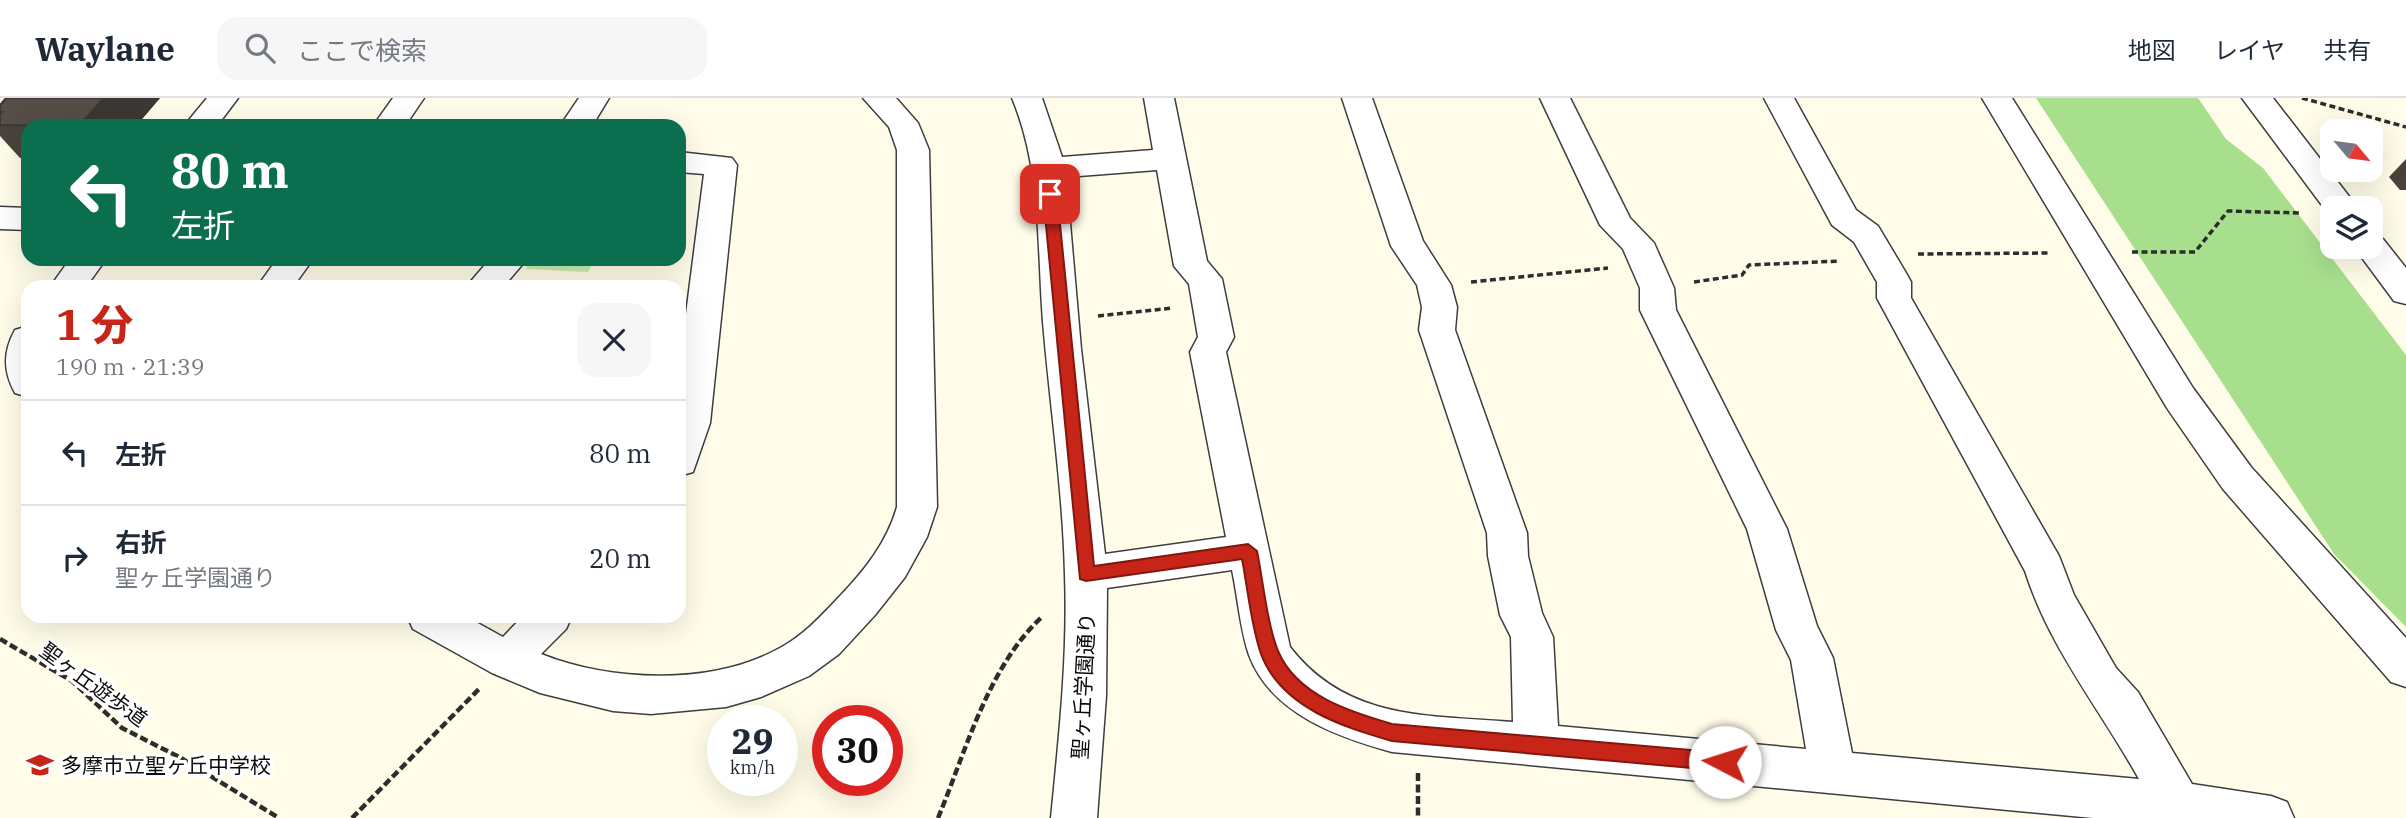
<!DOCTYPE html>
<html lang="ja">
<meta charset="utf-8">
<style>
body{margin:0;font-family:"IBM Plex Serif","Noto Sans JP",serif;background:#f6f6f7;color:#1f2937;height:100vh;display:flex;flex-direction:column;font-size:26px;white-space:nowrap}
*{box-sizing:border-box;margin:0}
p{font-size:23px;color:#747a83}
.icon{flex:none;width:38px;height:38px;fill:none;stroke:currentColor;stroke-width:2;stroke-linecap:round;stroke-linejoin:round}
.map{position:relative;flex:1;overflow:hidden}
.drawer{position:absolute;left:21px;top:182px;width:665px;height:343px;display:flex;flex-direction:column;background:#fff;border-radius:21px;box-shadow:0 7px 28px #0002}
.drawer>*{flex:none}
.guide{position:absolute;left:21px;top:21px;width:665px;height:147px;border-radius:21px;box-shadow:0 7px 28px #0002;background:#0b6e4f;color:#fff;overflow:hidden}
.needle{width:46px;rotate:119deg}
.tools{position:absolute;left:2320px;top:21px;display:grid;gap:14px}
.tools a{display:grid;place-items:center;width:63px;height:63px;border-radius:14px;background:#fff;box-shadow:0 7px 28px #0002;font-size:35px}
.speed{position:absolute;left:707px;top:607px;display:flex;gap:14px;font-size:35px;font-weight:700;text-align:center}
.speed>*{display:grid;place-content:center;width:91px;height:91px;border-radius:50%;background:#fff;box-shadow:0 7px 28px #0002;line-height:1}
.speed small{font-size:18px;font-weight:400}
.speed .limit{border:10px solid #d22;background:#fff;color:#111}
.pin{position:absolute;display:grid;place-items:center;width:60px;height:60px;color:#fff;margin:-30px;border-radius:14px;box-shadow:0 4px 10px #0006}
.me{position:absolute;width:77px;margin:-38px;rotate:275deg;stroke-linejoin:round;filter:drop-shadow(0 0 5px #0008)}
.turn{display:flex;align-items:center;gap:24px;height:147px;padding:0 35px;font-size:32px}
.turn .icon{width:91px;height:91px;stroke-width:2.5}
.turn b{display:block;font-size:49px;line-height:60px}
.round{display:grid;place-items:center;flex:none;width:74px;height:74px;border-radius:21px;background:#f6f6f7}
.headline{display:flex;align-items:center;justify-content:space-between;height:119px;padding:0 35px}
h1{font-size:42px;font-weight:800;line-height:52px;color:#c62518}
ul{padding:0;list-style:none}
li{display:flex;align-items:center;gap:21px;height:105px;padding:0 35px;border-top:2px solid #e0e1e3}
li div{flex:1}
li b{display:block;font-size:26px}
li em{font-style:normal}
header{display:flex;align-items:center;gap:42px;box-sizing:border-box;height:98px;padding:0 35px;background:#fff;border-bottom:2px solid #e0e1e3}
header strong{font-size:33px}
nav{display:flex;gap:38px;margin-inline-start:auto;font-size:24px}
.search{width:490px;height:63px;background:#f6f6f7;display:flex;align-items:center;gap:18px;box-sizing:border-box;padding:0 24px;border-radius:21px;color:#747a83;font-size:26px}
.map>svg:first-child{display:block}
.green{fill:#c8edb0}
.forest{fill:#a8df8d}
.lines{fill:none;stroke-linecap:round;stroke-linejoin:round}
.minor-casing{stroke:#3e3e3e;stroke-width:3}
.path-far1{stroke:#2d2d2d;stroke-width:3.5;stroke-dasharray:6 3.5;stroke-linecap:butt}
.path{stroke:#2d2d2d;stroke-width:4.5;stroke-dasharray:8 3.5;stroke-linecap:butt}
.minor{fill:#fff;fill-rule:evenodd}
.wall{fill:#49433d}
.shaded-wall{fill:#3c3732}
.building{fill:#554e47;stroke:#3c3732;stroke-width:2}
.route{fill:#c62518;stroke:#811810;stroke-width:2}
.labels{text-anchor:middle;dominant-baseline:central;stroke-width:7;stroke-linejoin:round;paint-order:stroke}
.street-label{font-size:21px;fill:#0b0b0b;stroke:#fff}
.poi-label{font-size:21px;fill:#0b0b0b;stroke:#fff;text-anchor:start}
</style>
<header>
<strong>Waylane</strong>
<div class="search"><svg class="icon" aria-label="search" viewBox="0 0 24 24"><circle cx="10" cy="10" r="6"/><path d="M15 15l6 6"/></svg>ここで検索</div>
<nav><a>地図</a><a>レイヤ</a><a>共有</a></nav>
</header>
<div class="map">
<svg width="2406" height="720" viewBox="0 0 2406 720">
<rect width="100%" height="100%" fill="#fffde9"/>
<!-- green -->
<path class="green" d="M 531,161 L 595,161 L 588,174 L 526,171 Z"/>
<!-- forest -->
<path class="forest" d="M 2036,0 L 2198,0 L 2226,41 L 2263,70 L 2406,257 L 2406,529 L 2334,456 Z"/>
<g class="lines">
<defs>
<g id="minor">
<path d="M 207,0 L 238,0 L 217,28 L 184,28 Z"/>
<path d="M 393,0 L 424,0 L 405,28 L 373,28 Z"/>
<path d="M 579,0 L 609,0 L 592,28 L 560,28 Z"/>
<path d="M 863,0 L 896,0 L 918,25 L 929,52 L 937,409 L 927,439 L 905,479 L 875,517 L 839,556 L 809,578 L 761,599 L 726,609 L 651,616 L 613,613 L 540,595 L 492,575 L 413,531 L 407,518 L 465,518 L 503,539 L 523,518 L 572,518 L 566,531 L 541,556 C 612,584 712,588 780,550 C 803,538 822,517 840,498 C 865,472 887,444 897,409 L 897,52 L 889,29 Z"/>
<path d="M 1012,0 L 1042,0 L 1062,59 L 1153,52 L 1144,0 L 1174,0 L 1207,163 L 1222,181 L 1234,239 L 1226,254 L 1290,549 C 1347,623 1429,617 1513,624 L 1511,539 L 1500,517 L 1488,458 L 1487,435 L 1419,232 L 1422,209 L 1417,187 L 1391,148 L 1342,0 L 1372,0 L 1423,143 L 1451,187 L 1457,209 L 1455,232 L 1527,435 L 1528,458 L 1542,515 L 1553,539 L 1558,628 L 1806,651 L 1791,562 L 1776,532 L 1747,431 L 1640,212 L 1640,190 L 1623,151 L 1600,127 L 1540,0 L 1570,0 L 1630,120 L 1654,145 L 1674,190 L 1676,212 L 1787,431 L 1817,528 L 1833,560 L 1852,655 L 2139,681 C 2100,611 2049,549 2025,473 L 1877,200 L 1877,184 L 1854,144 L 1832,127 L 1764,0 L 1794,0 L 1856,112 L 1878,128 L 1906,175 L 1911,184 L 1911,200 L 2059,458 L 2074,497 L 2116,570 L 2138,594 L 2192,686 L 2271,698 L 2287,704 L 2294,720 L 2093,720 L 1392,654 C 1338,639 1271,616 1249,557 C 1240,531 1238,500 1232,472 L 1107,490 L 1106,598 L 1097,720 L 1051,720 C 1059,639 1068,558 1065,477 C 1063,392 1050,308 1043,224 C 1037,147 1042,72 1012,0 ZM 1157,72 L 1174,168 L 1189,186 L 1198,239 L 1190,254 L 1226,439 L 1105,456 L 1081,251 L 1066,79 Z"/>
<path d="M 1982,0 L 2012,0 L 2193,290 L 2251,369 L 2406,540 L 2406,589 L 2391,584 L 2223,391 L 2167,310 Z"/>
<path d="M 2242,0 L 2273,0 L 2358,110 L 2333,110 L 2333,118 L 2330,118 Z"/>
<path d="M 679,54 L 732,60 L 737,67 L 710,325 L 693,374 L 679,378 L 679,271 L 704,76 L 679,74 Z"/>
<path d="M 0,109 L 28,110 L 28,132 L 0,131 Z"/>
<path d="M 2371,137 L 2383,141 L 2406,170 L 2406,206 L 2394,203 L 2354,149 L 2371,149 Z"/>
<path d="M 70,161 L 106,161 L 86,189 L 50,189 Z"/>
<path d="M 277,161 L 313,161 L 293,189 L 257,189 Z"/>
<path d="M 490,161 L 527,161 L 503,189 L 466,189 Z"/>
<path d="M 28,228 L 28,299 L 15,295 C 3,273 3,254 15,232 Z"/>
</g>
</defs>
<!-- minor casing -->
<use href="#minor" class="minor-casing"/>
<!-- path-far1 -->
<g class="path-far1">
<path d="M 2302,0 L 2406,29"/>
<path d="M 2132,154 L 2195,154 L 2228,113 L 2302,115"/>
<path d="M 1918,156 L 2050,155"/>
<path d="M 1471,184 L 1608,170"/>
<path d="M 1694,184 L 1742,177 L 1749,167 L 1840,163"/>
<path d="M 1098,218 L 1173,210"/>
</g>
<!-- path -->
<g class="path">
<path d="M 0,541 L 72,583 L 122,630 L 181,660 L 279,720"/>
<path d="M 1418,675 L 1418,720"/>
<path d="M 352,720 L 479,591"/>
<path d="M 938,720 C 966,653 988,568 1043,518"/>
</g>
<!-- minor -->
<use href="#minor" class="minor"/>
</g>
<!-- wall -->
<g class="wall">
<path d="M 6,0 L 160,0 L 136,28 L 28,28 L 28,60 L 20,60 L 0,38 L 0,7 Z"/>
<path d="M 2406,61 L 2406,92 L 2400,92 L 2389,79 Z"/>
</g>
<!-- shaded-wall -->
<path class="shaded-wall" d="M 104,0 L 160,0 L 136,28 L 79,28 Z"/>
<!-- building -->
<path class="building" d="M 6,0 L 104,0 L 79,28 L 0,27 L 0,16 L 2,14 L 0,14 L 0,7 Z"/>
<!-- route -->
<path class="route" d="M 1050,91 L 1057,96 L 1094,468 L 1248,446 L 1257,453 C 1263,483 1267,525 1278,553 C 1297,598 1351,614 1392,626 L 1725,655 L 1732,658 L 1734,664 L 1732,670 L 1725,673 L 1392,643 C 1344,629 1281,610 1261,556 C 1251,527 1248,492 1242,461 L 1086,483 L 1080,481 L 1043,96 Z"/>
<!-- icons -->
<defs>
<symbol id="school-bare" viewBox="-9 -9 18 18"><path d="M0-5L7-2L0 1L-7-2ZM-4 1L0 2.5L4 1V4Q0 6-4 4Z" fill="#c62518" stroke="#fff" stroke-width="2.5" paint-order="stroke"/></symbol>
</defs>
<g fill-rule="evenodd">
<use href="#school-bare" x="21" y="648" width="38" height="38"/>
</g>
<g class="labels">
<!-- street labels -->
<g class="street-label">
<text transform="translate(94 586) rotate(36)">聖ヶ丘遊歩道</text>
<text transform="translate(1083 588) rotate(-87)">聖ヶ丘学園通り</text>
</g>
<!-- poi labels -->
<g class="poi-label">
<text x="61" y="667">多摩市立聖ヶ丘中学校</text>
</g>
</g>
</svg>
<div class="tools">
<a><svg class="needle" viewBox="-14 -14 28 28"><path d="M0-13l5 13h-10z" fill="#e53935"/><path d="M0 13l5-13h-10z" fill="#747a83"/></svg></a>
<a><svg class="icon" aria-label="layers" viewBox="0 0 24 24"><path d="M12 4l9 5-9 5-9-5zM3 14l9 5 9-5"/></svg></a>
</div>
<div class="speed"><div>29<small>km/h</small></div><div class="limit">30</div></div>
<div class="pin" style="left:1050px;top:96px;background:#d93025"><svg class="icon" aria-label="arrive" viewBox="0 0 24 24"><path d="M6 21V4h12l-3 4 3 4H6"/></svg></div>
<svg class="me" style="left:1725px;top:664px" viewBox="-20 -20 40 40"><circle r="19" fill="#fff"/><path d="M0-13L10 11 0 6-10 11z" fill="#c62518"/></svg>
<div class="guide">
<div class="turn"><svg class="icon" aria-label="left" viewBox="0 0 24 24"><path d="M17 20v-9H6M10 6l-5 5 5 5"/></svg><div><b>80 m</b>左折</div></div>
</div>
<section class="drawer">
<div class="headline"><div><h1>1 分</h1><p>190 m · 21:39</p></div><a class="round"><svg class="icon" aria-label="close" viewBox="0 0 24 24"><path d="M6 6l12 12M18 6L6 18"/></svg></a></div>
<ul>
<li><svg class="icon" aria-label="left" viewBox="0 0 24 24"><path d="M17 20v-9H6M10 6l-5 5 5 5"/></svg><div><b>左折</b></div><em>80 m</em></li>
<li><svg class="icon" aria-label="right" viewBox="0 0 24 24"><path d="M7 20v-9h11M14 6l5 5-5 5"/></svg><div><b>右折</b><p>聖ヶ丘学園通り</p></div><em>20 m</em></li>
</ul>
</section>
</div>
